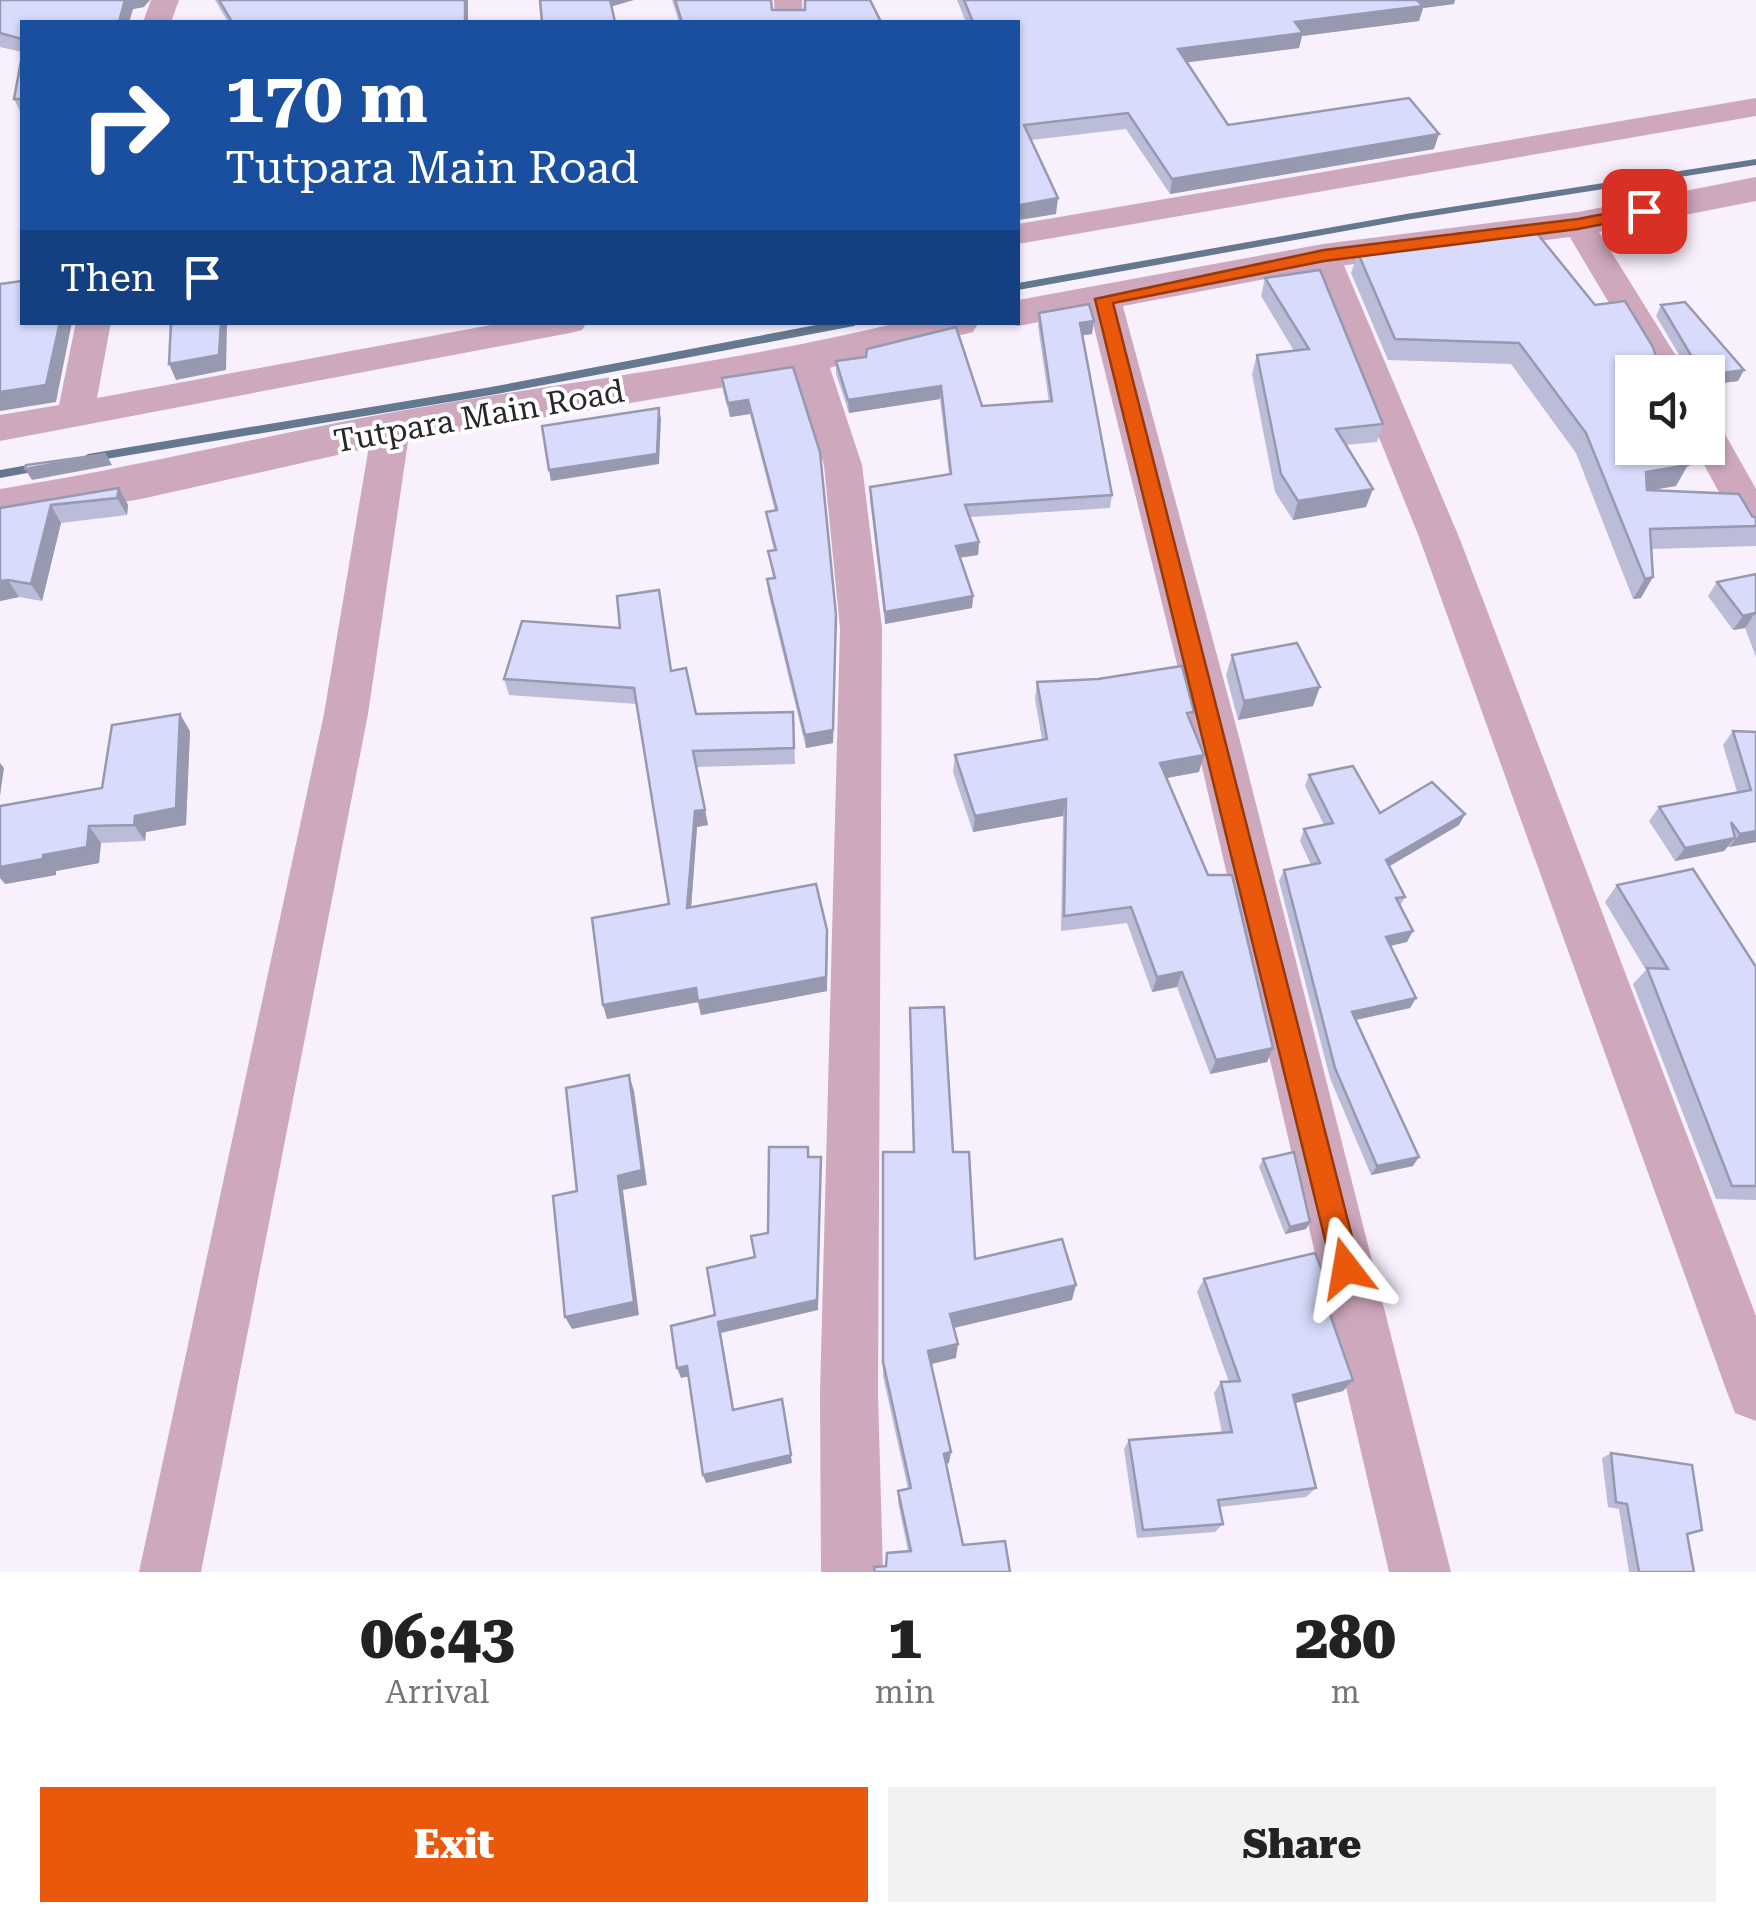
<!DOCTYPE html>
<style>
body{margin:0;font-family:"Roboto Serif",serif;background:#f2f2f2;color:#222;height:100vh;display:flex;flex-direction:column;font-size:38px;white-space:nowrap}
*{box-sizing:border-box;margin:0}
p{font-size:32px;color:#767676}
.icon{flex:none;width:55px;height:55px;fill:none;stroke:currentColor;stroke-width:2;stroke-linecap:round;stroke-linejoin:round}
.map{position:relative;height:1572px;overflow:hidden}
.side{display:flex;flex-direction:column;background:#fff;flex:1}
.side>*{flex:none}
.guide{position:absolute;left:20px;top:20px;width:1000px;height:305px;border-radius:0px;box-shadow:0 2px 8px #0004;background:#1a4fa0;color:#fff;overflow:hidden}
.controls{position:absolute;left:1615px;top:355px;display:grid;gap:20px}
.controls a{display:grid;place-items:center;width:110px;height:110px;border-radius:0px;background:#fff;box-shadow:0 2px 8px #0004;font-size:50px}
.pin{position:absolute;display:grid;place-items:center;width:85px;height:85px;color:#fff;margin:-42px;border-radius:20px;box-shadow:0 5px 15px #0006}
.me{position:absolute;width:110px;margin:-55px;rotate:346deg;stroke-linejoin:round;filter:drop-shadow(0 0 8px #0008)}
.turn{display:flex;align-items:center;gap:35px;height:210px;padding:0 40px;font-size:45px}
.turn .icon{width:130px;height:130px;stroke-width:2.5}
.turn b{display:block;font-size:70px;line-height:85px}
.then{display:flex;align-items:center;height:95px;padding:0 40px;background:#0003;gap:20px;font-size:38px}
.eta{display:flex;justify-content:space-evenly;align-items:center;height:170px;text-align:center}
.eta b{font-size:60px;font-weight:800;line-height:70px}
.button{display:flex;gap:20px;margin-top:auto;padding:20px 40px}
.button a{flex:1;height:115px;border-radius:0px;background:#ea580c;color:#fff;font-size:40px;font-weight:800;line-height:115px;text-align:center}
.button a+a{background:#f2f2f2;color:#222}
.map>svg:first-child{display:block}
.lines{fill:none;stroke-linecap:round;stroke-linejoin:round}
.stream{fill:#64788f;fill-rule:evenodd}
.minor{fill:#cea8bd;fill-rule:evenodd}
.tertiary{fill:#cea8bd;fill-rule:evenodd}
.wall{fill:#babcd8}
.shaded-wall{fill:#9799b0}
.building{fill:#d8dbfb;stroke:#9799b0;stroke-width:2.5}
.route{fill:#ea580c;stroke:#983908;stroke-width:2.5}
.labels{text-anchor:middle;dominant-baseline:central;stroke-width:8;stroke-linejoin:round;paint-order:stroke}
.street-label{font-size:32px;fill:#29262b;stroke:#fff}
</style>
<div class="map">
<svg width="1756" height="1572" viewBox="0 0 1756 1572">
<rect width="100%" height="100%" fill="#f8f0fd"/>
<g class="lines">
<!-- stream -->
<g class="stream">
<path d="M 1756,159 L 1756,165 L 1406,220 L 1018,290 L 1018,283 L 1406,214 Z"/>
<path d="M 832,322 L 860,322 L 854,326 L 491,395 L 88,462 L 82,458 L 88,454 L 491,387 Z"/>
<path d="M 45,462 L 49,463 L 49,469 L 0,478 L 0,470 Z"/>
</g>
<!-- minor -->
<g class="minor">
<path d="M 151,0 L 179,0 L 171,22 L 143,22 Z"/>
<path d="M 774,0 L 802,0 L 803,22 L 775,22 Z"/>
<path d="M 1756,98 L 1756,116 L 1018,244 L 1018,224 Z"/>
<path d="M 1578,214 L 1590,217 L 1594,224 L 1686,372 L 1650,372 L 1562,224 L 1566,217 Z"/>
<path d="M 1323,246 L 1335,249 L 1340,256 L 1459,537 L 1756,1316 L 1756,1421 L 1735,1413 L 1727,1392 L 1419,537 L 1306,256 L 1311,249 Z"/>
<path d="M 1104,288 L 1116,291 L 1121,299 L 1239,737 L 1451,1572 L 1389,1572 L 1195,737 L 1087,299 L 1092,291 Z"/>
<path d="M 76,322 L 111,322 L 97,398 L 507,322 L 587,322 L 582,330 L 570,333 L 0,441 L 0,415 L 59,405 Z"/>
<path d="M 809,347 L 822,351 L 827,359 L 862,465 L 882,628 L 878,1394 L 883,1572 L 821,1572 L 820,1394 L 840,628 L 824,465 L 791,359 L 796,351 Z"/>
<path d="M 391,415 L 404,419 L 410,428 L 368,714 L 201,1572 L 139,1572 L 324,714 L 372,428 L 378,419 Z"/>
<path d="M 1708,423 L 1721,427 L 1756,489 L 1756,539 L 1742,535 L 1695,448 L 1708,448 Z"/>
</g>
<!-- tertiary -->
<g class="tertiary">
<path d="M 1756,177 L 1756,201 L 1578,236 L 1323,268 L 1018,326 L 1003,322 L 1018,322 L 1018,300 L 1323,244 L 1578,212 Z"/>
<path d="M 901,322 L 979,322 L 973,332 L 809,373 L 391,443 L 141,499 L 0,523 L 0,489 C 132,468 262,436 394,412 C 563,382 734,363 901,322 Z"/>
</g>
</g>
<!-- wall -->
<g class="wall">
<path d="M 0,0 L 144,7 L 133,9 L 129,22 L 22,22 L 22,52 L 0,47 Z"/>
<path d="M 215,0 L 468,0 L 468,22 L 228,22 Z"/>
<path d="M 672,0 L 771,0 L 772,10 L 881,22 L 679,22 Z"/>
<path d="M 957,0 L 1455,0 L 1454,4 L 1423,8 L 1419,21 L 1302,36 L 1299,48 L 1187,62 L 1228,125 L 1434,149 L 1170,194 L 1126,129 L 1031,140 L 1056,214 L 1018,220 L 1018,22 L 966,22 Z"/>
<path d="M 22,56 L 22,115 L 14,99 Z"/>
<path d="M 1375,245 L 1595,305 L 1659,365 L 1684,363 L 1656,316 L 1661,305 L 1744,370 L 1738,381 L 1708,385 L 1708,372 L 1632,372 L 1676,486 L 1650,490 L 1756,518 L 1756,546 L 1651,549 L 1641,598 L 1633,599 L 1576,453 L 1511,364 L 1388,360 L 1351,273 L 1358,253 L 1373,250 Z"/>
<path d="M 1265,278 L 1383,424 L 1377,442 L 1346,445 L 1366,507 L 1293,520 L 1275,492 L 1252,374 L 1257,355 L 1294,351 L 1261,296 Z"/>
<path d="M 1039,313 L 1092,334 L 1083,335 L 1112,495 L 1110,508 L 970,517 L 979,542 L 978,555 L 960,558 L 973,596 L 972,608 L 885,624 L 870,500 L 870,487 L 949,474 L 940,399 L 849,413 L 836,374 L 836,361 L 866,357 L 982,406 L 1049,402 L 1038,326 Z"/>
<path d="M 793,367 L 836,615 L 833,743 L 806,748 L 768,592 L 767,579 L 773,578 L 768,551 L 774,550 L 768,525 L 766,512 L 775,511 L 750,414 L 730,417 L 723,391 L 722,378 Z"/>
<path d="M 119,488 L 128,505 L 127,515 L 61,523 L 42,601 L 19,597 L 0,601 L 0,508 Z"/>
<path d="M 1756,574 L 1756,657 L 1745,628 L 1733,630 L 1708,596 L 1717,582 Z"/>
<path d="M 1232,655 L 1313,706 L 1238,720 L 1226,675 Z"/>
<path d="M 671,671 L 696,714 L 793,712 L 795,764 L 696,767 L 708,825 L 697,827 L 691,908 L 828,945 L 827,991 L 701,1015 L 698,1002 L 607,1019 L 603,1005 L 669,904 L 637,704 L 509,695 L 504,679 Z"/>
<path d="M 1037,682 L 1191,723 L 1199,772 L 1166,778 L 1273,1048 L 1267,1062 L 1210,1074 L 1177,987 L 1152,992 L 1127,923 L 1061,931 L 1063,816 L 973,832 L 953,772 L 955,755 L 1042,739 L 1035,699 Z"/>
<path d="M 190,731 L 186,825 L 146,832 L 145,841 L 101,843 L 99,863 L 56,871 L 56,875 L 5,884 L 102,788 Z"/>
<path d="M 1733,731 L 1756,732 L 1756,842 L 1729,847 L 1728,846 L 1724,851 L 1675,861 L 1649,821 L 1659,807 L 1737,792 L 1723,745 Z"/>
<path d="M 1309,775 L 1380,813 L 1465,814 L 1459,825 L 1390,866 L 1405,897 L 1400,906 L 1407,942 L 1390,946 L 1416,998 L 1410,1008 L 1355,1020 L 1413,1166 L 1371,1175 L 1330,1078 L 1279,881 L 1284,870 L 1311,865 L 1300,841 L 1304,829 L 1324,825 L 1305,786 Z"/>
<path d="M 1617,885 L 1756,967 L 1756,1200 L 1716,1199 L 1633,984 L 1646,970 L 1605,902 Z"/>
<path d="M 910,1008 L 953,1152 L 975,1259 L 1072,1300 L 954,1328 L 956,1358 L 931,1364 L 949,1463 L 946,1464 L 963,1545 L 886,1566 L 908,1551 L 898,1502 L 898,1491 L 908,1489 L 883,1376 L 883,1152 L 913,1152 Z"/>
<path d="M 1263,1159 L 1310,1222 L 1306,1229 L 1285,1234 L 1259,1167 Z"/>
<path d="M 1204,1279 L 1328,1308 L 1353,1380 L 1343,1391 L 1295,1403 L 1316,1488 L 1306,1497 L 1220,1507 L 1223,1524 L 1215,1532 L 1137,1538 L 1124,1449 L 1129,1440 L 1222,1433 L 1214,1393 L 1221,1382 L 1229,1382 L 1197,1292 Z"/>
<path d="M 1611,1453 L 1693,1534 L 1687,1535 L 1694,1572 L 1629,1572 L 1619,1509 L 1608,1507 L 1602,1458 Z"/>
</g>
<!-- shaded-wall -->
<g class="shaded-wall">
<path d="M 125,0 L 150,0 L 144,7 L 133,9 L 129,22 L 119,22 Z"/>
<rect x="465" y="0" width="3" height="22"/>
<path d="M 609,0 L 634,0 L 610,7 Z"/>
<path d="M 1410,0 L 1455,0 L 1454,4 L 1423,8 L 1419,21 L 1302,36 L 1299,48 L 1175,64 L 1178,49 L 1295,22 Z"/>
<path d="M 1439,134 L 1434,149 L 1170,194 L 1172,179 Z"/>
<path d="M 1058,198 L 1056,214 L 1018,220 L 1019,205 Z"/>
<path d="M 1094,321 L 1092,334 L 1079,336 L 1080,323 Z"/>
<path d="M 60,322 L 72,322 L 56,402 L 0,411 L 0,392 Z"/>
<path d="M 221,322 L 245,322 L 227,325 L 226,370 L 176,380 L 169,364 Z"/>
<path d="M 1744,370 L 1738,381 L 1708,385 L 1708,375 Z"/>
<path d="M 941,386 L 940,399 L 849,413 L 848,400 Z"/>
<path d="M 748,400 L 750,414 L 730,417 L 728,403 Z"/>
<path d="M 659,408 L 661,419 L 659,464 L 551,481 L 549,470 Z"/>
<path d="M 106,454 L 112,465 L 32,480 L 25,469 Z"/>
<path d="M 1688,465 L 1676,486 L 1635,493 L 1646,472 Z"/>
<path d="M 119,488 L 128,505 L 127,515 L 117,498 Z"/>
<path d="M 1373,489 L 1366,507 L 1293,520 L 1298,501 Z"/>
<path d="M 51,505 L 61,523 L 42,601 L 31,584 Z"/>
<path d="M 979,542 L 978,555 L 955,558 L 956,546 Z"/>
<path d="M 1653,577 L 1641,598 L 1633,599 L 1645,579 Z"/>
<path d="M 8,580 L 19,597 L 0,601 L 0,581 Z"/>
<path d="M 973,596 L 972,608 L 885,624 L 885,612 Z"/>
<path d="M 1755,613 L 1745,628 L 1733,630 L 1743,616 Z"/>
<path d="M 836,615 L 833,743 L 806,748 L 805,735 Z"/>
<path d="M 1320,687 L 1313,706 L 1238,720 L 1244,701 Z"/>
<path d="M 180,714 L 190,731 L 186,825 L 146,832 L 145,841 L 134,825 L 135,816 Z"/>
<path d="M 1204,755 L 1199,772 L 1156,780 L 1160,763 Z"/>
<path d="M 0,763 L 4,768 L 0,796 Z"/>
<path d="M 1066,799 L 1063,816 L 973,832 L 975,816 Z"/>
<path d="M 705,810 L 708,825 L 697,827 L 690,923 L 687,908 L 695,811 Z"/>
<path d="M 1465,814 L 1459,825 L 1381,871 L 1386,860 Z"/>
<path d="M 89,826 L 101,843 L 99,863 L 56,871 L 56,875 L 5,884 L 0,878 L 0,860 L 43,855 Z"/>
<path d="M 1756,831 L 1756,842 L 1729,847 L 1740,834 Z"/>
<path d="M 1735,838 L 1724,851 L 1675,861 L 1685,848 Z"/>
<path d="M 827,930 L 827,991 L 701,1015 L 698,1002 L 607,1019 L 603,1005 Z"/>
<path d="M 1413,931 L 1407,942 L 1380,948 L 1386,937 Z"/>
<path d="M 1182,972 L 1177,987 L 1152,992 L 1157,977 Z"/>
<path d="M 1416,998 L 1410,1008 L 1346,1022 L 1352,1012 Z"/>
<path d="M 1273,1048 L 1267,1062 L 1210,1074 L 1216,1060 Z"/>
<path d="M 629,1075 L 634,1091 L 647,1185 L 623,1190 L 639,1315 L 572,1329 L 565,1317 L 618,1176 Z"/>
<path d="M 821,1157 L 818,1310 L 721,1333 L 736,1419 L 718,1322 Z"/>
<path d="M 1419,1157 L 1413,1166 L 1371,1175 L 1377,1166 Z"/>
<path d="M 1310,1222 L 1306,1229 L 1285,1234 L 1290,1227 Z"/>
<path d="M 1076,1285 L 1072,1300 L 949,1329 L 950,1314 Z"/>
<path d="M 958,1344 L 956,1358 L 927,1365 L 928,1351 Z"/>
<path d="M 687,1366 L 690,1376 L 681,1378 L 677,1368 Z"/>
<path d="M 1353,1380 L 1343,1391 L 1284,1406 L 1293,1395 Z"/>
<path d="M 782,1399 L 792,1463 L 706,1483 L 703,1475 Z"/>
<path d="M 951,1452 L 949,1463 L 942,1465 L 944,1454 Z"/>
</g>
<!-- building -->
<g class="building">
<path d="M 0,0 L 125,0 L 119,22 L 22,22 L 22,39 L 0,33 Z"/>
<path d="M 219,0 L 465,0 L 465,22 L 232,22 Z"/>
<path d="M 540,0 L 610,0 L 615,22 L 542,22 Z"/>
<path d="M 675,0 L 771,0 L 772,10 L 805,10 L 805,0 L 870,0 L 881,22 L 682,22 Z"/>
<path d="M 964,0 L 1417,0 L 1423,6 L 1295,22 L 1303,33 L 1178,49 L 1228,125 L 1409,98 L 1439,134 L 1172,179 L 1128,113 L 1024,125 L 1058,198 L 1019,205 L 1018,207 L 1018,22 L 973,22 Z"/>
<path d="M 22,56 L 22,99 L 14,99 Z"/>
<path d="M 1531,226 L 1595,305 L 1625,301 L 1653,347 L 1661,372 L 1632,372 L 1632,448 L 1683,448 L 1688,465 L 1646,472 L 1647,490 L 1739,494 L 1752,516 L 1756,518 L 1756,526 L 1650,529 L 1653,577 L 1645,579 L 1586,433 L 1519,343 L 1395,339 L 1358,253 L 1378,250 L 1375,245 Z"/>
<path d="M 1320,270 L 1383,424 L 1336,429 L 1373,489 L 1298,501 L 1281,474 L 1257,355 L 1309,349 L 1265,278 Z"/>
<path d="M 22,281 L 22,322 L 60,322 L 46,385 L 0,392 L 0,284 Z"/>
<path d="M 1685,302 L 1744,370 L 1708,375 L 1708,372 L 1662,372 L 1659,365 L 1695,362 L 1661,305 Z"/>
<path d="M 1089,304 L 1094,321 L 1080,323 L 1112,495 L 965,505 L 979,542 L 956,546 L 973,596 L 885,612 L 870,487 L 951,474 L 941,386 L 848,400 L 836,361 L 866,357 L 867,349 L 956,327 L 982,406 L 1052,401 L 1039,313 Z"/>
<path d="M 171,322 L 221,322 L 219,355 L 169,364 Z"/>
<path d="M 793,367 L 820,452 L 836,615 L 833,730 L 805,735 L 767,579 L 775,578 L 768,551 L 776,550 L 766,512 L 777,510 L 748,400 L 728,403 L 722,378 Z"/>
<path d="M 659,408 L 657,454 L 549,470 L 542,426 Z"/>
<path d="M 106,454 L 25,469 L 26,465 Z"/>
<path d="M 119,488 L 117,498 L 51,505 L 31,584 L 8,580 L 0,581 L 0,508 Z"/>
<path d="M 1756,574 L 1756,615 L 1755,613 L 1743,616 L 1717,582 Z"/>
<path d="M 659,590 L 671,671 L 686,668 L 696,714 L 793,712 L 794,748 L 693,751 L 705,810 L 695,811 L 687,908 L 816,884 L 827,930 L 826,977 L 698,1001 L 696,988 L 603,1005 L 592,918 L 669,904 L 634,688 L 504,679 L 522,621 L 620,628 L 617,596 Z"/>
<path d="M 1297,643 L 1320,687 L 1244,701 L 1232,655 Z"/>
<path d="M 1182,666 L 1194,712 L 1187,713 L 1204,755 L 1160,763 L 1208,875 L 1232,875 L 1273,1048 L 1216,1060 L 1182,972 L 1157,977 L 1131,907 L 1064,916 L 1066,799 L 975,816 L 955,755 L 1047,739 L 1037,682 L 1098,679 Z"/>
<path d="M 180,714 L 176,808 L 135,816 L 134,825 L 89,826 L 87,847 L 43,855 L 43,859 L 0,867 L 0,806 L 102,788 L 112,725 Z"/>
<path d="M 1733,731 L 1756,732 L 1756,831 L 1740,834 L 1731,822 L 1735,838 L 1685,848 L 1659,807 L 1751,790 Z"/>
<path d="M 1353,766 L 1380,813 L 1432,782 L 1465,814 L 1386,860 L 1405,897 L 1396,898 L 1413,931 L 1386,937 L 1416,998 L 1352,1012 L 1419,1157 L 1377,1166 L 1335,1068 L 1284,870 L 1320,863 L 1304,829 L 1333,823 L 1309,775 Z"/>
<path d="M 1693,869 L 1756,967 L 1756,1186 L 1732,1186 L 1647,968 L 1668,969 L 1617,885 Z"/>
<path d="M 944,1007 L 953,1152 L 969,1152 L 975,1259 L 1062,1239 L 1076,1285 L 950,1314 L 958,1344 L 928,1351 L 951,1452 L 944,1454 L 963,1545 L 1005,1541 L 1010,1572 L 875,1572 L 874,1567 L 886,1566 L 887,1553 L 911,1551 L 898,1491 L 911,1488 L 883,1362 L 883,1152 L 914,1152 L 910,1008 Z"/>
<path d="M 629,1075 L 642,1170 L 618,1176 L 634,1302 L 565,1317 L 553,1196 L 577,1191 L 566,1088 Z"/>
<path d="M 769,1147 L 808,1147 L 808,1157 L 821,1157 L 817,1300 L 718,1322 L 733,1410 L 782,1399 L 791,1455 L 703,1475 L 687,1366 L 677,1368 L 671,1326 L 715,1315 L 707,1268 L 755,1257 L 751,1236 L 768,1233 Z"/>
<path d="M 1294,1152 L 1310,1222 L 1290,1227 L 1263,1159 Z"/>
<path d="M 1315,1253 L 1334,1300 L 1326,1303 L 1353,1380 L 1293,1395 L 1316,1488 L 1218,1500 L 1223,1524 L 1143,1530 L 1129,1440 L 1232,1432 L 1221,1382 L 1240,1381 L 1204,1279 Z"/>
<path d="M 1611,1453 L 1692,1465 L 1702,1530 L 1687,1534 L 1694,1572 L 1639,1572 L 1627,1504 L 1616,1502 Z"/>
</g>
<!-- route -->
<path class="route" d="M 1644,206 L 1652,211 L 1650,215 L 1578,229 L 1324,261 L 1113,303 L 1360,1268 L 1356,1278 L 1346,1282 L 1336,1278 L 1332,1268 L 1095,299 L 1324,250 L 1578,219 Z"/>
<g class="labels">
<!-- street labels -->
<g class="street-label">
<text transform="translate(479 416) rotate(-10)">Tutpara Main Road</text>
</g>
</g>
</svg>
<div class="controls">
<a><svg class="icon" aria-label="sound" viewBox="0 0 24 24"><path d="M4 9h4l5-4v14l-5-4H4zM17 9q2 3 0 6"/></svg></a>
</div>
<div class="pin" style="left:1644px;top:211px;background:#d93025"><svg class="icon" aria-label="arrive" viewBox="0 0 24 24"><path d="M6 21V4h12l-3 4 3 4H6"/></svg></div>
<svg class="me" style="left:1346px;top:1268px" viewBox="-20 -20 40 40"><path d="M0-17L14 15 0 8-14 15z" fill="#ea580c" stroke="#fff" stroke-width="4"/></svg>
<div class="guide">
<div class="turn"><svg class="icon" aria-label="right" viewBox="0 0 24 24"><path d="M7 20v-9h11M14 6l5 5-5 5"/></svg><div><b>170 m</b>Tutpara Main Road</div></div>
<div class="then">Then<svg class="icon" aria-label="arrive" viewBox="0 0 24 24"><path d="M6 21V4h12l-3 4 3 4H6"/></svg></div>
</div>
</div>
<section class="side">
<div class="eta">
<div><b>06:43</b><p>Arrival</p></div>
<div><b>1</b><p>min</p></div>
<div><b>280</b><p>m</p></div>
</div>
<div class="button"><a>Exit</a><a>Share</a></div>
</section>
